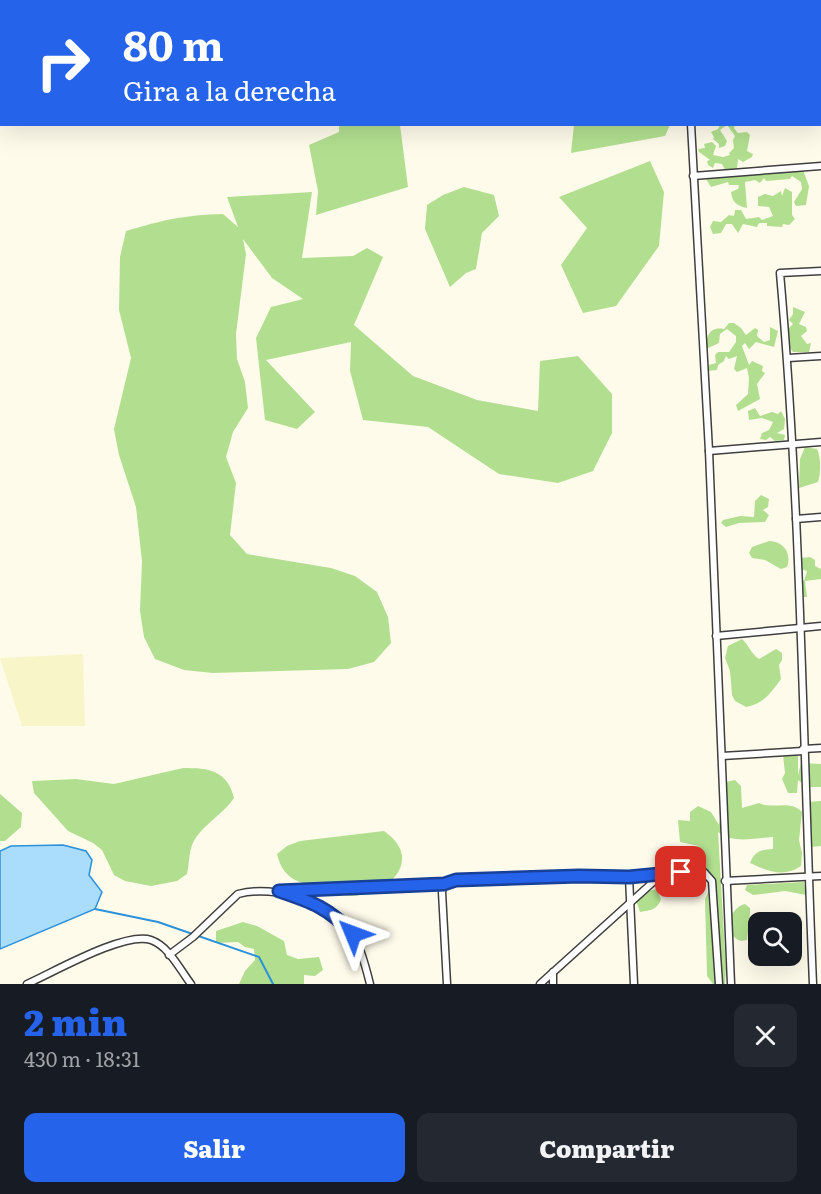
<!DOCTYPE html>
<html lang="es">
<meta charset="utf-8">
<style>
body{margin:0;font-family:Literata,serif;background:#242831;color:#f1f3f6;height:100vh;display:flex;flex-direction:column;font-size:22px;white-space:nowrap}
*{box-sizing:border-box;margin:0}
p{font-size:20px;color:#9ea1a6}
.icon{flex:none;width:33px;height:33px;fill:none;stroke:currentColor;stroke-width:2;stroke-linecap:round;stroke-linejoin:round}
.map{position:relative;height:984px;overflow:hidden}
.side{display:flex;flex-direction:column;background:#171b24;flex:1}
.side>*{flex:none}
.banner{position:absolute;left:0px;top:0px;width:822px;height:126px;box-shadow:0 6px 24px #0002;background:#2563eb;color:#fff;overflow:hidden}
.controls{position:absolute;left:748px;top:912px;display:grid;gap:12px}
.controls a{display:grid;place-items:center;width:54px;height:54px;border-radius:12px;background:#171b24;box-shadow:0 6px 24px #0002;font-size:30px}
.pin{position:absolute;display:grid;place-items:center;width:51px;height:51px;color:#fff;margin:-26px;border-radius:12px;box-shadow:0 3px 9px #0006}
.me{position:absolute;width:66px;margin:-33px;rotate:314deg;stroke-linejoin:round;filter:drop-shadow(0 0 4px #0008)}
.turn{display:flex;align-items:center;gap:21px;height:126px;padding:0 24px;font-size:27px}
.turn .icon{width:78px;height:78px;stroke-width:2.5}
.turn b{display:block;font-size:42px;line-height:51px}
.round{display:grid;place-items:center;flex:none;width:63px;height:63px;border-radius:12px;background:#242831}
.headline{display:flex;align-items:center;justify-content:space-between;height:102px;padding:0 24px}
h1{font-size:36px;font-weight:800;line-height:45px;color:#2563eb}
.action{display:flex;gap:12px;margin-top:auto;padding:12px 24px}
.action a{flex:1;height:69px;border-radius:12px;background:#2563eb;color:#fff;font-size:24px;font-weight:800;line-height:69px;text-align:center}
.action a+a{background:#242831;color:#f1f3f6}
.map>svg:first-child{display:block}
.farmland{fill:#f8f5c8}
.forest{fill:#b1df8f}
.water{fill:#aadcfc;stroke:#2a91da;stroke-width:1.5}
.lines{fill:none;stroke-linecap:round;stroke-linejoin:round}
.stream{stroke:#2a91da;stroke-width:2}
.street-casing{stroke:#3f3f3f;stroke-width:9}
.street{stroke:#fff;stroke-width:6}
.route-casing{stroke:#184099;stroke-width:15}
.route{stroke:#2563eb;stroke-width:10}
</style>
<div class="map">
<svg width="821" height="984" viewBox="0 0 821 984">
<rect width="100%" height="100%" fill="#fffbeb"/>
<!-- farmland -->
<path class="farmland" d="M 83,654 L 85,726 L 22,726 L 0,658 Z"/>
<!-- forest -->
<g class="forest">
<path d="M 339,125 L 400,125 L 408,187 L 316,215 L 318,191 L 309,145 L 339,132 Z"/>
<path d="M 574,125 L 574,124 L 670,125 L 665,136 L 571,153 Z"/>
<path d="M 720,125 L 735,125 L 734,128 L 738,133 L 747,132 L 750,135 L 747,151 L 753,154 L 752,157 L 743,162 L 738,159 L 737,169 L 726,172 L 722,164 L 715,163 L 713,168 L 708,165 L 707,161 L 710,160 L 699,152 L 698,149 L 705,148 L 704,144 L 712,142 L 716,146 L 713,155 L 723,157 L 730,155 L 729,153 L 734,148 L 733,140 L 735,136 L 727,125 L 720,130 L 727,141 L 725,146 L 719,148 L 719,144 L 713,139 L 714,137 L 711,132 L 718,129 Z"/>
<path d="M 650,161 L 664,192 L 659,246 L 616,306 L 583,313 L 561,265 L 587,228 L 559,197 Z"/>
<path d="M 803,170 L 809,186 L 806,205 L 796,206 L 794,202 L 802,189 L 801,182 L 792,176 L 790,179 L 766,181 L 764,178 L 760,183 L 755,180 L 745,182 L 747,208 C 737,206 732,202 731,192 L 738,189 L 739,185 L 729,185 L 728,182 L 711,187 L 706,179 Z"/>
<path d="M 464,187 L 494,195 L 499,216 L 482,233 L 476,269 L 466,273 L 450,287 L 425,229 L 427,205 L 443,195 Z"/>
<path d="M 785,188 L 792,192 L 792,215 L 795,219 L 789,225 L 783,224 L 782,227 L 767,226 L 767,223 L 759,223 L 757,227 L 743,224 L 738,233 L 732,224 L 726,224 L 721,233 L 713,234 L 710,227 L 713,221 L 721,222 L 729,215 L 734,216 L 735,210 L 741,210 L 746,219 L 759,217 L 762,220 L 773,216 L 769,207 L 758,206 L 758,197 L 765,194 L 773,196 L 781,191 L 782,196 Z"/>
<path d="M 312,192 L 302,258 L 353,256 L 367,248 L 383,257 L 354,325 L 413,376 L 477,400 L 538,411 L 540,361 L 578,356 L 612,394 L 612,433 L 593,471 L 558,483 L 499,474 L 428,427 L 363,420 L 350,371 L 351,342 L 266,360 L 315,412 L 297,429 L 265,420 L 256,338 L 271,307 L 303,299 L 272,278 L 243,239 L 246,254 L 236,334 L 237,359 L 245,382 L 248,408 L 233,432 L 226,457 L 236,483 L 230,535 L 247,554 L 331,568 L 355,576 L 377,592 L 388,617 L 391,643 L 374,662 L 348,669 L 213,673 L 184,670 L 155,659 L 144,637 L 140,611 L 142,561 L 136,507 L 119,455 L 114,429 L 131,358 L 119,310 L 120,257 L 126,231 C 163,220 184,215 223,214 L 238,227 L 227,197 Z"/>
<path d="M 793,307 L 805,312 L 799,324 L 806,327 L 807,331 L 801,336 L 807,344 L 811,343 L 809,352 L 793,352 L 787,344 L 788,338 L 786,331 L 793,324 L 789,320 L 793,314 Z"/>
<path d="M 729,323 L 734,323 L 741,328 L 746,335 L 755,328 L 758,330 L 757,336 L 764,342 L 770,340 L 770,327 L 778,331 L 774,347 L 756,342 L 749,349 L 745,343 L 742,346 L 749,365 L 752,361 L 763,366 L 762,371 L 765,373 L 757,384 L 760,399 L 738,411 L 736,405 L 748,394 L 749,378 L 747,368 L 737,372 L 734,369 L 737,356 L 729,359 L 726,356 L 724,361 L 718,365 L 717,370 L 708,371 L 709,365 L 716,363 L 715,355 L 718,352 L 729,352 L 736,342 L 736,336 L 727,329 L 720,334 L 719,343 L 706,349 C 706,337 709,326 724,329 Z"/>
<path d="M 755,408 L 760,416 L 772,412 L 778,414 L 781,411 L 785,419 L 784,429 L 777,433 L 785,435 L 784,440 L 775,441 L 770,437 L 766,440 L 760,439 L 762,433 L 769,430 L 773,422 L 762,418 L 749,420 L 748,411 Z"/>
<path d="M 805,447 L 817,449 C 821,458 821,472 818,482 L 799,488 L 800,459 Z"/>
<path d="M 761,495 L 769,499 L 768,507 L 763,510 L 769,515 L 765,522 L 739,523 L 726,527 L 721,523 L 723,520 L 740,516 L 754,517 L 755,501 Z"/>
<path d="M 769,541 C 784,541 792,554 787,567 L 781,569 L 765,560 L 752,558 L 749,553 L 752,547 Z"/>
<path d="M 810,557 L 815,560 L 815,566 L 821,569 L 821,579 L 805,581 L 807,597 L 803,597 L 801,579 L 804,581 L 807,571 L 797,568 L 801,558 Z"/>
<path d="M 742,639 C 749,645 751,654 759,659 L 776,649 L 782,653 L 782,660 L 779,665 L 781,679 C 771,693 763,704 746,707 L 735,701 L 732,695 L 730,671 L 725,658 L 728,646 Z"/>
<path d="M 783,755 L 798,756 L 798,775 L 801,763 L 821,764 L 821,787 L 808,787 L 798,780 L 797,793 L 788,793 L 782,779 L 785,773 Z"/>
<path d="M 183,768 C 209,768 227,770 234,798 C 223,815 200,826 192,845 C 189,854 189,865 187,874 L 177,881 L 151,886 L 125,881 L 114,875 L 102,850 L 93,843 L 68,831 L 34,793 L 32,781 L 76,779 L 114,784 Z"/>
<path d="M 735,780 L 741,786 L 742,808 L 759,803 C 774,810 790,799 802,812 L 799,840 L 802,853 L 801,866 C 783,878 768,871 750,863 C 755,851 760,850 773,849 L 773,837 C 756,838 731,844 718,832 L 726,969 L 725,984 L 713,984 L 707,976 L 705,899 L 713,881 C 696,863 690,869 668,869 L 684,852 L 699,846 L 680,842 L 678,820 L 690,821 L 690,812 L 698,806 L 711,812 L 719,825 L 726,782 Z"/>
<path d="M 0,794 L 22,813 L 21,827 L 5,841 L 0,841 Z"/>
<path d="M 821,801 L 821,846 L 811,847 L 807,802 Z"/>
<path d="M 384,831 C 424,859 391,893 353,896 C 339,896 325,890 312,886 C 293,881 282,875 277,854 L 287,846 L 300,841 Z"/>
<path d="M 804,882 L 806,895 L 785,891 L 753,895 L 745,890 L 747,885 Z"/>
<path d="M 656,889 L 661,899 C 657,910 651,910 640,912 L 636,900 L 638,894 Z"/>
<path d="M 745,904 L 750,908 L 750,913 L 747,940 L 741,941 C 722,935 728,908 745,904 Z"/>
<path d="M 243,922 L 257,926 L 284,941 L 287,955 L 298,959 L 319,957 L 323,970 L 315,976 L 304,975 L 304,984 L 239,984 L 245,971 L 255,960 L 254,949 L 245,947 L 238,942 L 216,943 L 216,931 Z"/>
</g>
<!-- water -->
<path class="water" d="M 63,845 L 86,851 L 92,860 L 89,875 L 102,892 L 95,909 L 0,949 L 0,851 L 11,846 Z"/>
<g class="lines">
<!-- stream -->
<path class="stream" d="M 95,909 L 158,922 L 259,957 L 273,984"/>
<defs>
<g id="street">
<path d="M 683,0 L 683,2"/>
<path d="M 820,42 L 821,42"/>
<path d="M 820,107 L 821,107"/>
<path d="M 691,124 L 709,451 L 731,984"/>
<path d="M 693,176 L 821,166"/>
<path d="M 788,358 L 821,356"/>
<path d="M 709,451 L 821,442"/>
<path d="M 796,519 L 821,517"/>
<path d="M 716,636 L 821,626"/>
<path d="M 803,749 L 821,748"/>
<path d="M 722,756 L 803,751"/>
<path d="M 629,877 L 634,984"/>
<path d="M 725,881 L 821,876"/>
<path d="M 444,884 L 442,892 L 447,984"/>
<path d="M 279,891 L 444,884 L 456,880 L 579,876 L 629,877 L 699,870 L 704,872 L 712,881 L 719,984"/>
<path d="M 169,955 L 193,937 L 238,894 C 274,884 334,902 354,936 C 362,951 366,968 370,984"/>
<path d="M 553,972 L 553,984"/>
<path d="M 27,984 C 54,972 125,931 151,940 C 169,946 180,970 191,984"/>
<path d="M 540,984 L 662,874"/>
<path d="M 813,984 C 803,747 801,510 780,273 L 821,271"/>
</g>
</defs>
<!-- street casing -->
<use href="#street" class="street-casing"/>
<!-- street -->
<use href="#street" class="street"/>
</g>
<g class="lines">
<defs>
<path id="route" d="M 353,934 C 329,908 312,902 279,891 L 444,884 L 456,880 L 579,876 L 629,877 L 681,872"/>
</defs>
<!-- route casing -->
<use href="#route" class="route-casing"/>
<!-- route -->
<use href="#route" class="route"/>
</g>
</svg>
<div class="controls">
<a><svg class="icon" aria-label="search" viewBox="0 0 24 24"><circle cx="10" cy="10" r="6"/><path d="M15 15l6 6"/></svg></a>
</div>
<div class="pin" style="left:681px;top:872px;background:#d93025"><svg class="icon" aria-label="arrive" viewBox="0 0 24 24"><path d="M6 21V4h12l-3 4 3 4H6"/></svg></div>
<svg class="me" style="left:353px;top:934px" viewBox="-20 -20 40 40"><path d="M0-17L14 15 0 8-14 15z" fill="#2563eb" stroke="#fff" stroke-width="4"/></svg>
<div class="banner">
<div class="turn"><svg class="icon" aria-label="right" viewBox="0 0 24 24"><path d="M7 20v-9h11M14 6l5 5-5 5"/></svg><div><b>80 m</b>Gira a la derecha</div></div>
</div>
</div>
<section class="side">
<div class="headline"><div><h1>2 min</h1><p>430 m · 18:31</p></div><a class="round"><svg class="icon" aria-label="close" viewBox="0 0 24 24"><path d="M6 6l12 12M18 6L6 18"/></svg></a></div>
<div class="action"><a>Salir</a><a>Compartir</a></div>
</section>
